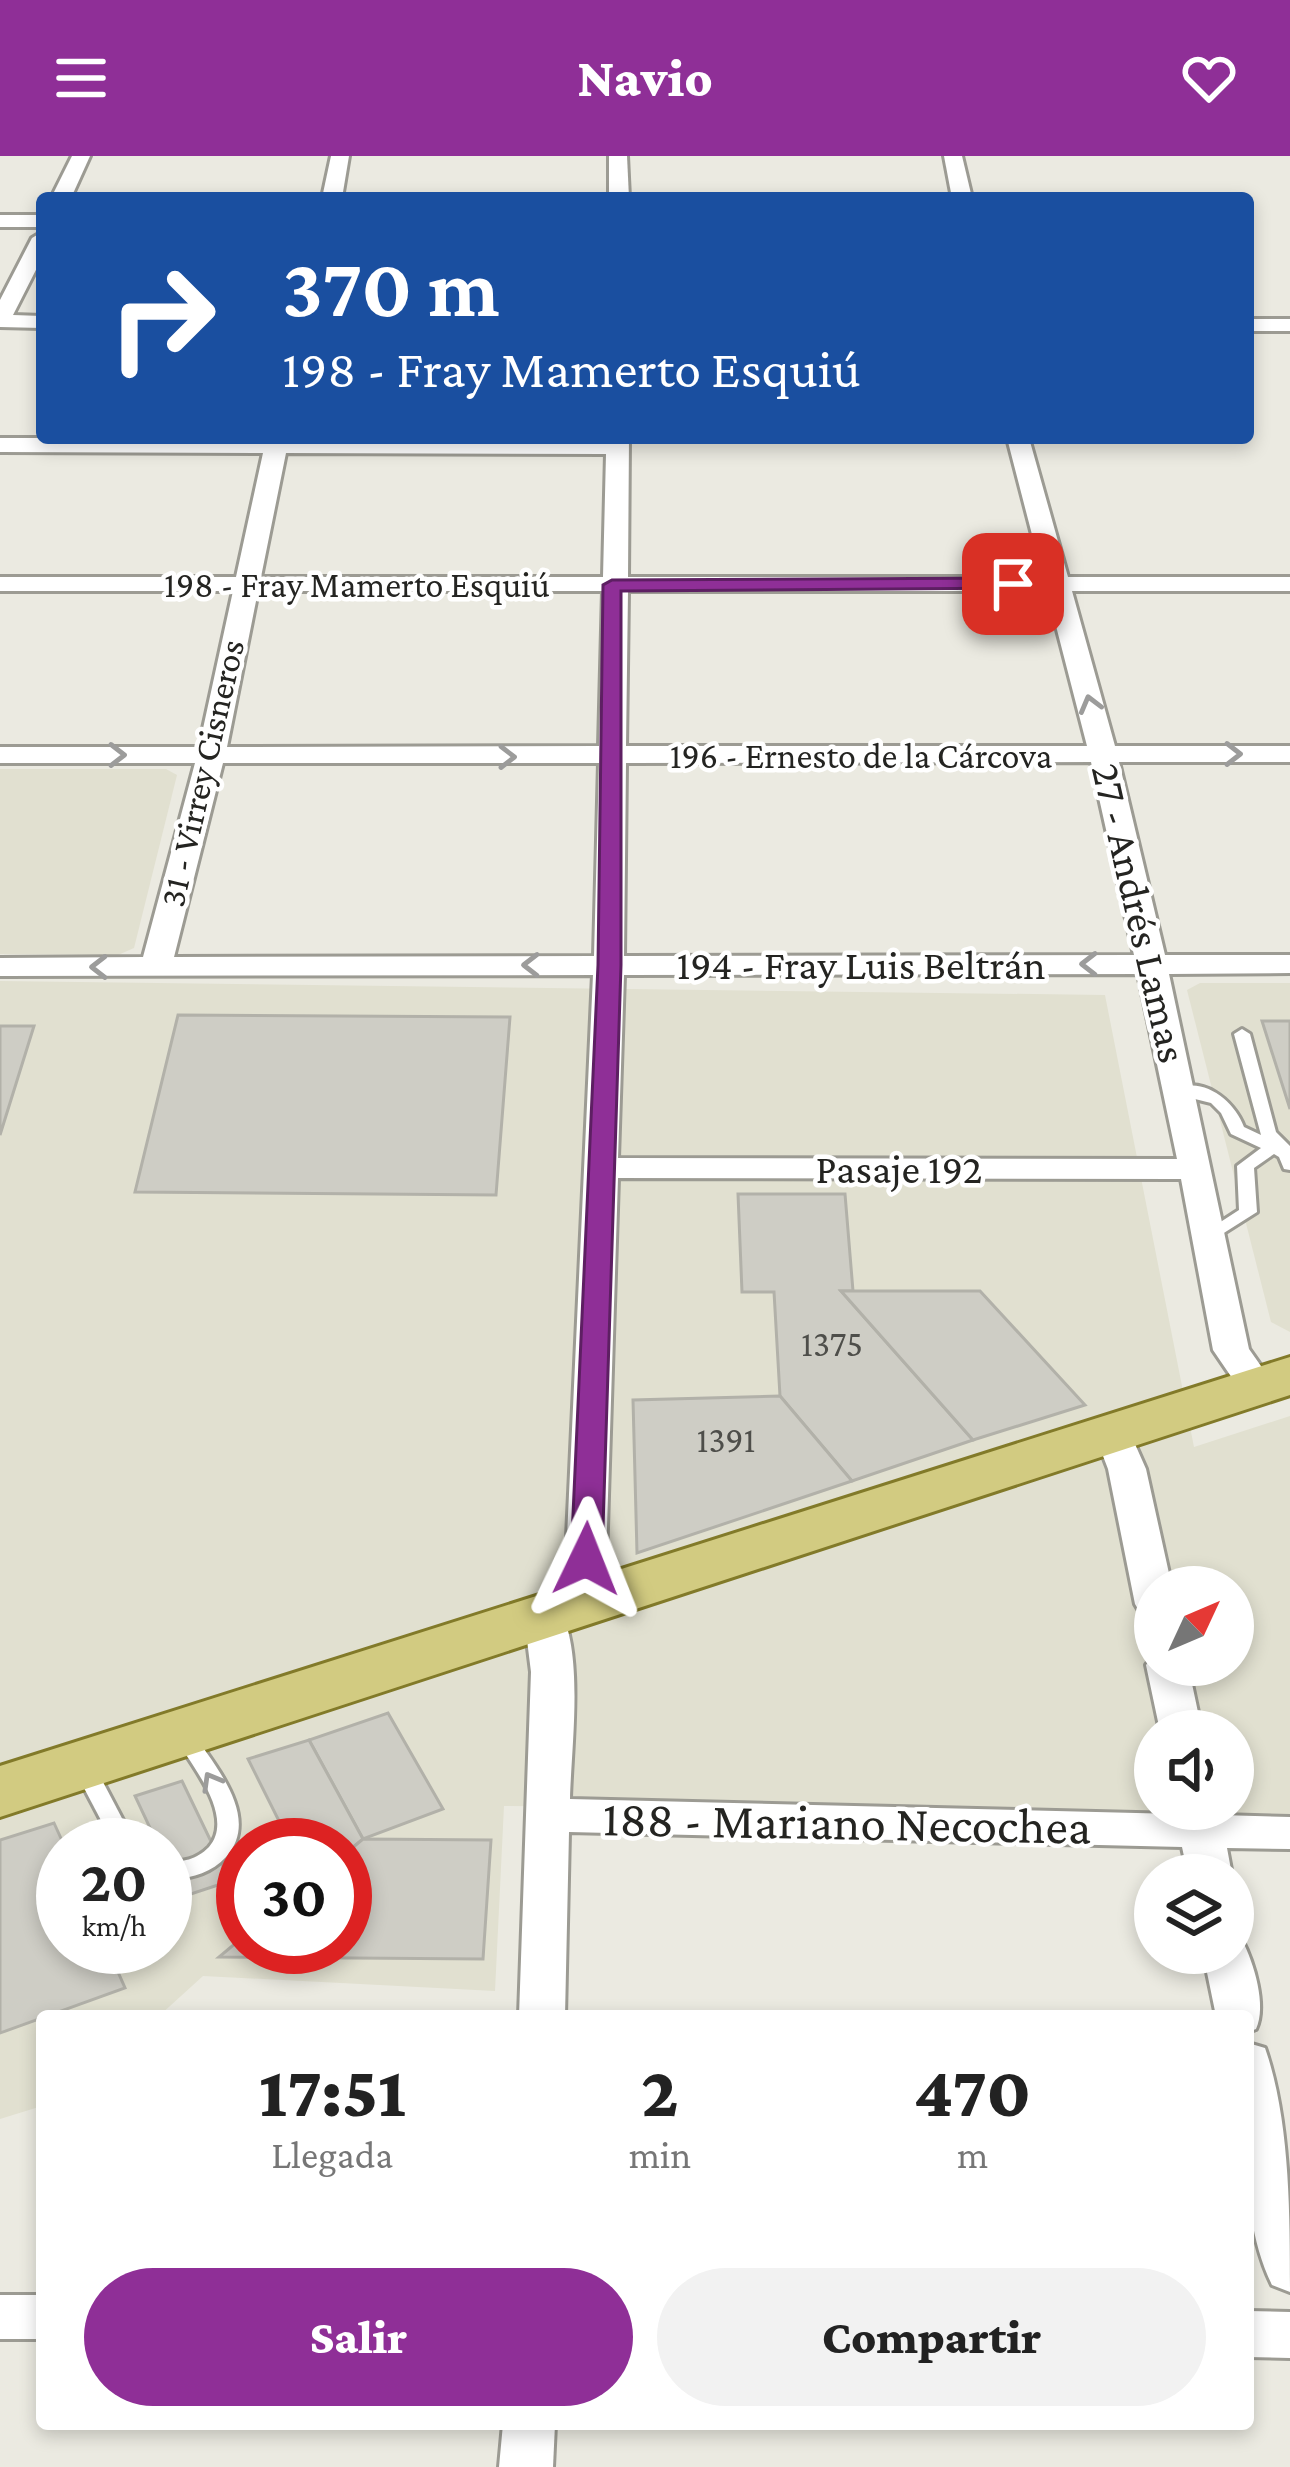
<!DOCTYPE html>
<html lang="es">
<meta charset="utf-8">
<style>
body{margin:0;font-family:"Crimson Pro",serif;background:#f2f2f2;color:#222;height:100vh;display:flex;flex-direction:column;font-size:45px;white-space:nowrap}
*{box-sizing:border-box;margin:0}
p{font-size:39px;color:#767676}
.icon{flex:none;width:66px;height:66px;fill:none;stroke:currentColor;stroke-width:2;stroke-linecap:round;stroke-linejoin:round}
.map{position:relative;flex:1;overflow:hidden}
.panel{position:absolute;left:36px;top:1854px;width:1218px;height:420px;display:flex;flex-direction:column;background:#fff;border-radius:12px;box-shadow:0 6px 18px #0003}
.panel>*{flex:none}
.banner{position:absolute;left:36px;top:36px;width:1218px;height:252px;border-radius:12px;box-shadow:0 6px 18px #0003;background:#1a4fa0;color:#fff;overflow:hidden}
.needle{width:78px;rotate:46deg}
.controls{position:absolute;left:1134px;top:1410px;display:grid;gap:24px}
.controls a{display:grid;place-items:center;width:120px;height:120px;border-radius:50%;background:#fff;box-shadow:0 6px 18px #0003;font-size:60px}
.speed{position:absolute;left:36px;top:1662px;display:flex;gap:24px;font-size:60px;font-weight:700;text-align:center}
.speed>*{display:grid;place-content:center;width:156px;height:156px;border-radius:50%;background:#fff;box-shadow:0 6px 18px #0003;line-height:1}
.speed small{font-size:30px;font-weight:400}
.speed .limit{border:18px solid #d22;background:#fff;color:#111}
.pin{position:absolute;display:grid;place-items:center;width:102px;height:102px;color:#fff;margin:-51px;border-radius:24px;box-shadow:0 6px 18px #0006}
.me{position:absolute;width:132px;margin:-66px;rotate:2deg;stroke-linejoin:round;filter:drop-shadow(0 0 9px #0008)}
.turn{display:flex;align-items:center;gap:42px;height:252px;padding:0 48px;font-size:54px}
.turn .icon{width:156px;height:156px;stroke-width:2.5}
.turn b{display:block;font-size:84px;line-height:102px}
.eta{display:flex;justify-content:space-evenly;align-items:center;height:204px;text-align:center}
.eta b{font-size:72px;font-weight:800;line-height:84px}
.cta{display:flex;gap:24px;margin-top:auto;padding:24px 48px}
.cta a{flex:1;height:138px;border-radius:72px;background:#8f2f97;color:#fff;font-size:48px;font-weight:800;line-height:138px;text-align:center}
.cta a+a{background:#f2f2f2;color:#222}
header{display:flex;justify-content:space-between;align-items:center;height:156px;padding:0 48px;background:#8f2f97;color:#fff;font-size:54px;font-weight:800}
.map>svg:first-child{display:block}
.built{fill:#e1e0d0;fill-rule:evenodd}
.building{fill:#cecdc5;stroke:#b2b1a9;stroke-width:3}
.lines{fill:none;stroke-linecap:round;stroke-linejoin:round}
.service-casing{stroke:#9c9b93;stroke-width:6}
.minor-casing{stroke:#9c9b93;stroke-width:6}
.primary-casing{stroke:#827a29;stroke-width:6}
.service{fill:#fff;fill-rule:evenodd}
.minor{fill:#fff;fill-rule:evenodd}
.primary{fill:#d2cb81;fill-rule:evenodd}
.oneway{stroke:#9c9c9b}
.route{fill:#8f2f97;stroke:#5d1f62;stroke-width:3}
.labels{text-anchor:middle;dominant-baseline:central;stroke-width:9;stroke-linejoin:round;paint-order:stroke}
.far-street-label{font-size:36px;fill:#242421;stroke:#fff}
.number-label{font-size:36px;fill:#4e4e4a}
.street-label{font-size:42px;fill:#242421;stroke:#fff}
.near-street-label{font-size:51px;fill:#242421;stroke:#fff}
</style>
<header><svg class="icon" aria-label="menu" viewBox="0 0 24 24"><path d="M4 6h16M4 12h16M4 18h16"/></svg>Navio<svg class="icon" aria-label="heart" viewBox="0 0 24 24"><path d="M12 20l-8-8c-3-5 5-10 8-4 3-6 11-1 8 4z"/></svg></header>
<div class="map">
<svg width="1290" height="2311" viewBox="0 0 1290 2311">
<rect width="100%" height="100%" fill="#ebeae1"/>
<!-- built -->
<g class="built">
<path d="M 0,613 L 166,613 L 177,619 L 134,792 L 118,799 L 0,798 Z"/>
<path d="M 0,825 L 1105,839 L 1194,1291 L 1290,1260 L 1290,1658 L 504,1650 L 495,1835 L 203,1820 L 159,1860 L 42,1860 L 42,1950 L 0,1963 ZM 1155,1431 L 1233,1431 L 1233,1509 L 1155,1509 ZM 1155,1575 L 1233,1575 L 1233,1653 L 1155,1653 ZM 63,1689 L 165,1689 L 165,1791 L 63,1791 ZM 243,1689 L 345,1689 L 345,1791 L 243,1791 Z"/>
<path d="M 1200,827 L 1290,827 L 1290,1176 L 1271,1166 L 1187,834 Z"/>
</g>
<!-- building -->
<g class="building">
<path d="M 178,859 L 510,861 L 496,1039 L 135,1036 Z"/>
<path d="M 1262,865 L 1290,865 L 1290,953 Z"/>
<path d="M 0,870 L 34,870 L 0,979 Z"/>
<path d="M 738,1038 L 845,1038 L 853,1135 L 841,1135 L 973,1284 L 852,1325 L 780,1240 L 774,1136 L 742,1136 Z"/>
<path d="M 841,1135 L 980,1135 L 1085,1249 L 973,1284 Z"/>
<path d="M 780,1240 L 852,1325 L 637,1397 L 633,1244 Z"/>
<path d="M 388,1557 L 443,1653 L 363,1683 L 309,1584 Z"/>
<path d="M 309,1584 L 363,1683 L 345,1698 L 345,1689 L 291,1689 L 248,1603 Z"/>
<path d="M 182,1625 L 230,1725 L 182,1741 L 165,1705 L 165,1689 L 158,1689 L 135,1640 Z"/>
<path d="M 54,1667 L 64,1689 L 63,1791 L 107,1791 L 125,1832 L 0,1877 L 0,1684 Z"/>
<path d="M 363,1683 L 491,1684 L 483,1803 L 219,1801 L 243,1781 L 243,1791 L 345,1791 L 345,1698 Z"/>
</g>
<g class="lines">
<defs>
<g id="service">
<path d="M 1242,873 L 1250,878 L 1276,976 L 1290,990 L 1290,1014 L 1284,1013 L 1279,1001 L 1274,998 L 1254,1012 L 1257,1056 L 1208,1087 L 1202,1086 L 1199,1082 L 1202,1078 L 1239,1054 L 1237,1010 L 1261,992 L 1231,978 L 1221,957 L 1211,947 L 1175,938 L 1173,935 C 1201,918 1234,944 1244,971 L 1261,979 L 1234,878 Z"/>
<path d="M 184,1571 L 191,1574 C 213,1608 262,1661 226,1701 C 210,1718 188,1724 165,1722 L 165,1706 C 183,1706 196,1704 209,1691 C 236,1660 190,1607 173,1579 L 177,1574 Z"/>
<path d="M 85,1605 L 93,1607 L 136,1689 L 114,1689 L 74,1613 L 77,1607 Z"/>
</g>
<g id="minor">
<path d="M 72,0 L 90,0 L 71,42 L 51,42 Z"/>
<path d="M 331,0 L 349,0 L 342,42 L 322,42 Z"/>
<path d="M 609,0 L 627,0 L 629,42 L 609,42 Z"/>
<path d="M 944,0 L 962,0 L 972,42 L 952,42 Z"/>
<rect x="0" y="59" width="42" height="12"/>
<path d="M 42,76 L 42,102 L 13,159 L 42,160 L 42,172 L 0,171 L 0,144 L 32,82 Z"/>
<rect x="1248" y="163" width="42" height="12"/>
<path d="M 0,282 L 629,282 L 628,421 L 1043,421 L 1007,282 L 1029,282 L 1068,421 L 1290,421 L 1290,435 L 1072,435 L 1115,590 L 1290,590 L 1290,606 L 1119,606 L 1165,799 L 1290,799 L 1290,817 L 1169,818 L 1249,1193 L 1275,1230 L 1269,1238 L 1243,1238 L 1213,1194 L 1181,1023 L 618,1022 L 606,1403 L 616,1444 L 610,1454 L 596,1458 L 582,1454 L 566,1403 L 593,819 L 0,820 L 0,802 L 143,801 L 195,607 L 0,607 L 0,591 L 199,591 L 233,435 L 0,435 L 0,421 L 236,421 L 263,297 L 0,296 ZM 286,297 L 606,298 L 603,421 L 261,421 ZM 258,435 L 603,435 L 599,590 L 227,591 ZM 628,435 L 1047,435 L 1087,590 L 626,590 ZM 1091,606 L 1134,799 L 624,800 L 626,607 ZM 223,607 L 599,607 L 594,800 L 174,801 ZM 1138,818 L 1177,1003 L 618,1002 L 624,819 Z"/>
<path d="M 1114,1267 L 1127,1270 L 1146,1313 L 1172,1431 L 1155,1431 L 1155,1462 L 1141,1458 L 1135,1448 L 1108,1313 L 1095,1279 L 1101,1270 Z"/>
<path d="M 544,1446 L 558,1450 C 585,1494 571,1592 570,1643 L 1176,1658 L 1175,1653 L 1219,1653 L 1220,1659 L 1290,1661 L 1290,1693 L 1227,1692 L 1232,1719 L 1188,1719 L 1182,1691 L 569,1676 L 565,1860 L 519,1860 L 531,1516 L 524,1460 L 530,1450 Z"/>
<path d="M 1155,1498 L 1155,1509 L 1188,1509 L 1202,1575 L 1160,1575 L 1146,1509 Z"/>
<path d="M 1233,1781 L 1242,1784 C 1254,1807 1267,1850 1256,1873 L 1248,1876 L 1248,1860 L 1216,1860 L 1203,1797 L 1233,1797 Z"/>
<path d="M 1248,1887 L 1265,1892 C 1290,1964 1290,2058 1290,2136 L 1272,2129 C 1237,2057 1248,1965 1248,1887 Z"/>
<rect x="0" y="2139" width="42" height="44"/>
<path d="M 1248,2155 L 1290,2156 L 1290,2202 L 1248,2201 Z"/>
<path d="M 503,2268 L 555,2268 L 553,2311 L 499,2311 Z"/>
</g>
<path id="primary" d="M 1290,1201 L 1290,1239 L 0,1661 L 0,1610 Z"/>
</defs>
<!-- service casing -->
<use href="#service" class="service-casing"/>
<!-- minor casing -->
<use href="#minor" class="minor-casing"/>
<!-- primary casing -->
<use href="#primary" class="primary-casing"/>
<!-- service -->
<use href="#service" class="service"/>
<!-- minor -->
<use href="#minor" class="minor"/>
<!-- primary -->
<use href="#primary" class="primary"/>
</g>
<!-- one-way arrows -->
<defs><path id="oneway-chevron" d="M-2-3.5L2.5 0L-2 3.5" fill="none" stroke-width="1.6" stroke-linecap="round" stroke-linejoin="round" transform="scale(3)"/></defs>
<g class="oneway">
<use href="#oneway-chevron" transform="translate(1090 548) rotate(-105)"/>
<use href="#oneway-chevron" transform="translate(1233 598)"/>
<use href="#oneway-chevron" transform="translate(117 599)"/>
<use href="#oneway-chevron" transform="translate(507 601)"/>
<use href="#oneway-chevron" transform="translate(1089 808) rotate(180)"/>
<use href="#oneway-chevron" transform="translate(531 809) rotate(180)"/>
<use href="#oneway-chevron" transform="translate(99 811) rotate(180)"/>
<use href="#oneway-chevron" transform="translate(211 1625) rotate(-120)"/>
</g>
<!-- route -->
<path class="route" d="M 1013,422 L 1023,428 L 1020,432 L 621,435 L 621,809 L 602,1403 L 586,1414 L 576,1411 L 571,1403 L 598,809 L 603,429 L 612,424 Z"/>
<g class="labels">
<!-- far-street labels -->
<g class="far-street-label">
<text x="357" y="429">198 - Fray Mamerto Esquiú</text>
<text x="861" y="600">196 - Ernesto de la Cárcova</text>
<text transform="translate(202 617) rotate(-77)">31 - Virrey Cisneros</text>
</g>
<!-- number labels -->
<g class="number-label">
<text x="832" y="1188">1375</text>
<text x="726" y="1284">1391</text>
</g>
<!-- street labels -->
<g class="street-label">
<text transform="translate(1140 757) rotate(77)">27 - Andrés Lamas</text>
<text x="861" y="808">194 - Fray Luis Beltrán</text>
<text x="899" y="1012">Pasaje 192</text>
</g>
<!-- near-street labels -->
<g class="near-street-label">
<text transform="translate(847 1666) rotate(1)">188 - Mariano Necochea</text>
</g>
</g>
</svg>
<div class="controls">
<a><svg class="needle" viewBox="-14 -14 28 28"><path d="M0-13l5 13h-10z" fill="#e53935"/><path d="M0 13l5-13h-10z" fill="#767676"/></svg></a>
<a><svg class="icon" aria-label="sound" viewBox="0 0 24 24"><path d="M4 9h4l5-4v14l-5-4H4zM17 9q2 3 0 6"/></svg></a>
<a><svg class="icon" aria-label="layers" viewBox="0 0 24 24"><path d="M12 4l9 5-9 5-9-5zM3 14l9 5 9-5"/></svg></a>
</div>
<div class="speed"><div>20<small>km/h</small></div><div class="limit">30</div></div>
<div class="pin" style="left:1013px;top:428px;background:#d93025"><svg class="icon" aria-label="arrive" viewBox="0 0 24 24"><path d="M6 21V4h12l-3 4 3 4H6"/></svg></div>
<svg class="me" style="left:586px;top:1403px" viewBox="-20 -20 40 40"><path d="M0-17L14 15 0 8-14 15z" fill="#8f2f97" stroke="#fff" stroke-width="4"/></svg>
<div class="banner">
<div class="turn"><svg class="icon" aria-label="right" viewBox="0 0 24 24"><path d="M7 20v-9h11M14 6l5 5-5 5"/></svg><div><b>370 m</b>198 - Fray Mamerto Esquiú</div></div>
</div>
<section class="panel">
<div class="eta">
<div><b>17:51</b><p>Llegada</p></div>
<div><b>2</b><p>min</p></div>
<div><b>470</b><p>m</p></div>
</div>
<div class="cta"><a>Salir</a><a>Compartir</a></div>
</section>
</div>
